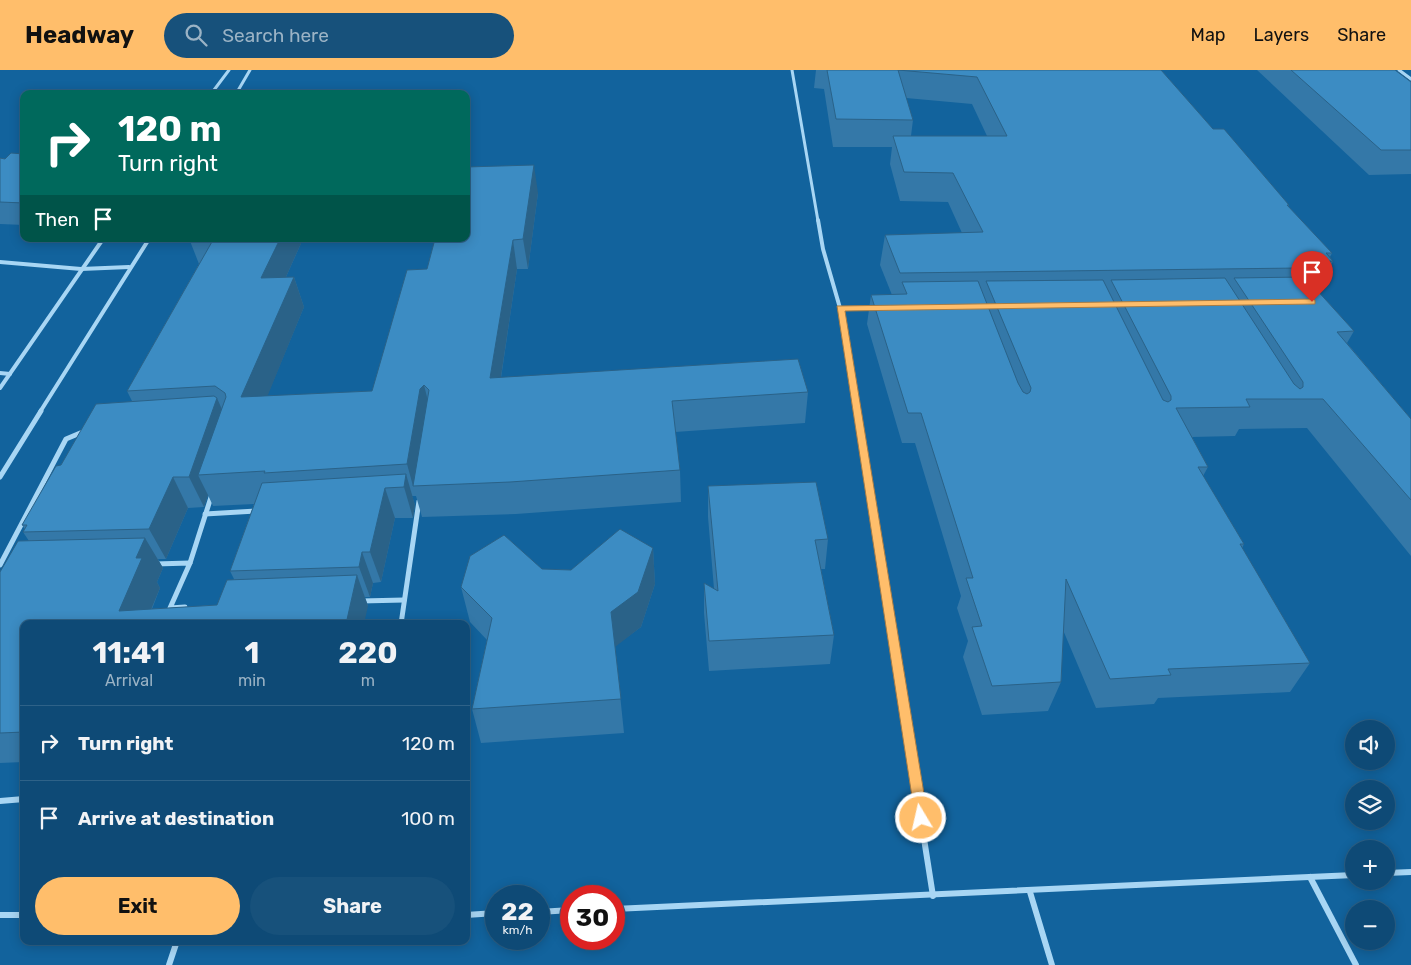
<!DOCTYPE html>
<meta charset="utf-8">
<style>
body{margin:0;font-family:Rubik,sans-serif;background:#17517b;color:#f1f3f6;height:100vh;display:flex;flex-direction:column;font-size:19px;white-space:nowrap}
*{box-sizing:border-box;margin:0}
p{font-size:16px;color:#9bb3c5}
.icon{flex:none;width:28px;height:28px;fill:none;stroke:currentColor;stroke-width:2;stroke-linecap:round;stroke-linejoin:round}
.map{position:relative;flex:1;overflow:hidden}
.panel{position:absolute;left:20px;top:550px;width:450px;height:325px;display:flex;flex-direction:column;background:#0e4a76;border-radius:10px;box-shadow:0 2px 12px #0003,0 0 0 1px #2e6288}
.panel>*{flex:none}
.hud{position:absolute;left:20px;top:20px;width:450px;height:152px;border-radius:10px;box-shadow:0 2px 12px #0003,0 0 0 1px #2e6288;background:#00695c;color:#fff;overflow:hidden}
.tools{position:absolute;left:1345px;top:650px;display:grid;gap:10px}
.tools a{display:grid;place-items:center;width:50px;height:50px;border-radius:50%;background:#0e4a76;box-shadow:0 2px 12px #0003,0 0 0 1px #2e6288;font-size:25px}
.speed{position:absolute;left:485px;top:815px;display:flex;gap:10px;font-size:25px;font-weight:700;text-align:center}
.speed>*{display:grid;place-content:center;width:65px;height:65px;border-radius:50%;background:#0e4a76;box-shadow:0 2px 12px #0003,0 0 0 1px #2e6288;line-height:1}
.speed small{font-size:12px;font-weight:400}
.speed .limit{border:8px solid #d22;background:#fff;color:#111}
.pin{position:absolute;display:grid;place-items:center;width:42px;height:42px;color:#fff;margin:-51px -21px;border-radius:50% 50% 50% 0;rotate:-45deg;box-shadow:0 0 5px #0007}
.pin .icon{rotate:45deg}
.me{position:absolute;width:55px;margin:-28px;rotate:351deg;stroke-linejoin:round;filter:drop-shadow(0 0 4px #0008)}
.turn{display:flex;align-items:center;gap:18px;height:105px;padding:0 15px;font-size:22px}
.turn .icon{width:65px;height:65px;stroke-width:2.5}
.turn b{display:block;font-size:35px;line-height:42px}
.then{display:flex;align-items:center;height:48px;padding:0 15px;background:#0003;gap:10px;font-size:19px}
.eta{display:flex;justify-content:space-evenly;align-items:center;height:85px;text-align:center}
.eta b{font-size:30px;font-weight:700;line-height:35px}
.primary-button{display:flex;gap:10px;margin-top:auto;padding:10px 15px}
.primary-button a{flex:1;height:58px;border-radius:30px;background:#ffbe6b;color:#111;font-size:20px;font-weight:700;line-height:58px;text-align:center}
.primary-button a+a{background:#17517b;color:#f1f3f6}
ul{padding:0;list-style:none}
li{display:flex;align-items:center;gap:15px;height:75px;padding:0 15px;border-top:1px solid #2e6288}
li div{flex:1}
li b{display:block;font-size:19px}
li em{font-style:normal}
header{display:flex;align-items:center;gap:30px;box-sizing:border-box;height:70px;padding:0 25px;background:#ffbe6b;color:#111}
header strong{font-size:24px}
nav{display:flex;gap:28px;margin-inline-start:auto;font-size:18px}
.search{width:350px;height:45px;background:#17517b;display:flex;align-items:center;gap:12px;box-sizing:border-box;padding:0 18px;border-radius:28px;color:#9bb3c5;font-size:19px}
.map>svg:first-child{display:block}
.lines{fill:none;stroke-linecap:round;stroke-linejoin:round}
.street-far3{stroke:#a8d6f4;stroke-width:3}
.street-far2{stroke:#a8d6f4;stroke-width:4}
.street-far1{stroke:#a8d6f4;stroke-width:5}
.street{stroke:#a8d6f4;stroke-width:6}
.wall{fill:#3478a8;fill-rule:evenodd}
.shaded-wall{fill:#2a6288}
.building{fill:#3c8cc3;stroke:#2a6288}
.route{fill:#ffbe6b;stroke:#a67c46}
</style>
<header>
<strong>Headway</strong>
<div class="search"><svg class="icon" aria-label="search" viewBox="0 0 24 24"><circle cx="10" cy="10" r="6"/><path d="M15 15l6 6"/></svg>Search here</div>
<nav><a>Map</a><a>Layers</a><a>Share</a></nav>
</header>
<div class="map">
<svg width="1411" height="895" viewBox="0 0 1411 895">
<rect width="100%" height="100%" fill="#12639d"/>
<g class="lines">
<!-- street-far3 -->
<g class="street-far3">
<path d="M 792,0 L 818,151"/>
<path d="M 1399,0 L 1411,9"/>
<path d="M 211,24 L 229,0"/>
<path d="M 236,24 L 250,0"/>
</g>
<!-- street-far2 -->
<g class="street-far2">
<path d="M 818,150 L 823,179 L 840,238 L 856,342"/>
<path d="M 0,192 L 81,199 L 129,197"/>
<path d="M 840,238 L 877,238"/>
<path d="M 0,303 L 10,304"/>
<path d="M 0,318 L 103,169"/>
<path d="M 40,342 L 149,169"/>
</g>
<!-- street-far1 -->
<g class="street-far1">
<path d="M 856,341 L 895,586"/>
<path d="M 0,407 L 41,341"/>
<path d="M 205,444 L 257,441"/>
<path d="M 190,493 L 212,424"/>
<path d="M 155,494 L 190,493 L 170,538 L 185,537"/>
<path d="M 0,495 L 66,369 L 85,361"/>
<path d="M 361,531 L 404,530"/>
<path d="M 401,554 L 419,431"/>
</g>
<!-- street -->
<g class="street">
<path d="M 895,584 L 933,826"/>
<path d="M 0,731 L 24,729"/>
<path d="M 1386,803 L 1411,802"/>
<path d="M 1310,807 L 1356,895"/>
<path d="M 1030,822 L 1052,895"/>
<path d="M 614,839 L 1354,805"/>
<path d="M 539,842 L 571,840"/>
<path d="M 0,845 L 24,845"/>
<path d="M 466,845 L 496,843"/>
<path d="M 169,895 L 177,871"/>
</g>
</g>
<!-- wall -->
<g class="wall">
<path d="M 816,0 L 1161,0 L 1213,59 L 1289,135 L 1288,137 L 1332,183 L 1330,187 L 1333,191 L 1318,221 L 1354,261 L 1347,273 L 1411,349 L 1411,486 L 1307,358 L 1239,359 L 1235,366 L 1192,367 L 1208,397 L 1203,406 L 1244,474 L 1242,478 L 1310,593 L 1290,622 L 1158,628 L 1154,634 L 1096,638 L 1063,560 L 1061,612 L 1048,641 L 982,645 L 963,587 L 968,571 L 957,538 L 961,526 L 915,373 L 902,373 L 867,254 L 871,225 L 892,225 L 880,195 L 885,165 L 962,163 L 948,132 L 900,131 L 890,94 L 892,77 L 833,77 L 824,19 L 814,18 ZM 906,28 L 972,34 L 987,66 L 911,66 L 913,50 Z"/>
<path d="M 1257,0 L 1395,0 L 1411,12 L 1411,104 L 1369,105 Z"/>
<path d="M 24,84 L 24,155 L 0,154 L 0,88 L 5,89 Z"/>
<path d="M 538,123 L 528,199 L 517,199 L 501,308 L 808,322 L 805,353 L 675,362 L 680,400 L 681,432 L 516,444 L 422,447 L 416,426 L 412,426 L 415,435 L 413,448 L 395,448 L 381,512 L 373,513 L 370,527 L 365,527 L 368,536 L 24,554 L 24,692 L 0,693 L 0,502 L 29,471 L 23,462 L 25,459 L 22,455 L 61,395 L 132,331 L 127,321 L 199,194 L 190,171 L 191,169 L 303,169 L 286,207 L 294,207 L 304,237 L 267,326 L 372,321 L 427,199 ZM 208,425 L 213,436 L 254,434 L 230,501 L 234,509 L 217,535 L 152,539 L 160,518 L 157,512 L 163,498 L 158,489 L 166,489 L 188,438 L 204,437 Z"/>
<path d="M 708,416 L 828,469 L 825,499 L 821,499 L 834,565 L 830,594 L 709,601 L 704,543 L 704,513 L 714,519 L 708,447 Z"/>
<path d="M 653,478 L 655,514 L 641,557 L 615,576 L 624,663 L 481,673 L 472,639 L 487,570 L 470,552 L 461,517 L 542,499 L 571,500 Z"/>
</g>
<!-- shaded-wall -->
<g class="shaded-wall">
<path d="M 534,95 L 538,123 L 528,199 L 523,169 Z"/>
<path d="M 280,169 L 303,169 L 272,238 L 261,208 Z"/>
<path d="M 513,170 L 517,199 L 496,340 L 490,308 Z"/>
<path d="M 294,207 L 304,237 L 254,359 L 241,327 Z"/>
<path d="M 424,315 L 432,347 L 413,416 L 407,394 L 420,319 Z"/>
<path d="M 217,328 L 230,358 L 198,405 L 208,425 L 204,437 L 189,407 Z"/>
<path d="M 406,404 L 415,435 L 413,448 L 404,417 Z"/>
<path d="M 173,407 L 188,438 L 166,489 L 149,459 Z"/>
<path d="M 385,418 L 395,448 L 381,512 L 370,482 Z"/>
<path d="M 145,468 L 163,498 L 157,512 L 160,518 L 145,554 L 119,541 L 136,488 Z"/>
<path d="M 653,478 L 655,514 L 641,557 L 615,577 L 611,542 Z"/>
<path d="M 362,482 L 373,513 L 370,527 L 359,497 Z"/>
<path d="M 357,505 L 368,536 L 364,554 L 346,554 Z"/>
</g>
<!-- building -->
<g class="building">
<path d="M 827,0 L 1161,0 L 1213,59 L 1224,59 L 1289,135 L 1287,135 L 1332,183 L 1326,183 L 1333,191 L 1294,192 L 1299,198 L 900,203 L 885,165 L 983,162 L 953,103 L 904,102 L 893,66 L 1007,66 L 977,7 L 898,0 L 913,50 L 836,49 Z"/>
<path d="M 1291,0 L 1395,0 L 1411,12 L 1411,80 L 1381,80 Z"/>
<path d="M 11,83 L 24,84 L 24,133 L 0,132 L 0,88 L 5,89 Z"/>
<path d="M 534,95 L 523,169 L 513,170 L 490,308 L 798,289 L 808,322 L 672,331 L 680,400 L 510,412 L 413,416 L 429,320 L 424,315 L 420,319 L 407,394 L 264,403 L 265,401 L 198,405 L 226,327 L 225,323 L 215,316 L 127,321 L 213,170 L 190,171 L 191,169 L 280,169 L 261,208 L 294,207 L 241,327 L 372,321 L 407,200 L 427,199 L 435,169 L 466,169 L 466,97 Z"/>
<path d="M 1305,207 L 1354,261 L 1337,262 L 1411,349 L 1411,430 L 1323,329 L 1246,329 L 1250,337 L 1176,338 L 1208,397 L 1198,397 L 1244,474 L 1240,474 L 1310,593 L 1168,599 L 1171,605 L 1110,609 L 1066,509 L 1061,612 L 992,616 L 972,557 L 982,556 L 966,508 L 973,508 L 921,343 L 908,343 L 871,225 L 907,224 L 902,212 L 978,211 L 1018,313 L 1023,322 L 1027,324 L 1030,322 L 1031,318 L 986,211 L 1103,210 L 1163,330 L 1168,332 L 1171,330 L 1171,326 L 1111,210 L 1225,208 L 1294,314 L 1300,319 L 1303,317 L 1303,312 L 1234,208 Z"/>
<path d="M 214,326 L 217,328 L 189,407 L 173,407 L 149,459 L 23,462 L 27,455 L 22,455 L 56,396 L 61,395 L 96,334 Z"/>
<path d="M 406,404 L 404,417 L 385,418 L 370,482 L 362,482 L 359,497 L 230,501 L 262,413 Z"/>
<path d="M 816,412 L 828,469 L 815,470 L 834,565 L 709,571 L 704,513 L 718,521 L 708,416 Z"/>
<path d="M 620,459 L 653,478 L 638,522 L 611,542 L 621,629 L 472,639 L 492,548 L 461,517 L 470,486 L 504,465 L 542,499 L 571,500 Z"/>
<path d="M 145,468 L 136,488 L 142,488 L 119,541 L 217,535 L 227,510 L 357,505 L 346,554 L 24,554 L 24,662 L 0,663 L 0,502 L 18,471 Z"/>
</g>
<!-- route -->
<path class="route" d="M 1312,229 L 1315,230 L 1315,234 L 845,241 L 928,748 L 926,753 L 921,755 L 916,753 L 837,236 Z"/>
</svg>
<div class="tools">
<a><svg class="icon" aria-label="sound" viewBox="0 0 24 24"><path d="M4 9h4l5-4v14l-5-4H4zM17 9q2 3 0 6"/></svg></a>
<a><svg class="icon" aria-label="layers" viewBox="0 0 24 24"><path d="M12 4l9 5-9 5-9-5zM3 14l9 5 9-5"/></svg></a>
<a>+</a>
<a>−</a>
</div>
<div class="speed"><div>22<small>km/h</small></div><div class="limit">30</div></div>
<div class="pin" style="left:1312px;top:232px;background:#d93025"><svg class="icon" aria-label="arrive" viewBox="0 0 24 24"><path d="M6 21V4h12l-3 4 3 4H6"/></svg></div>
<svg class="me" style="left:921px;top:748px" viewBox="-20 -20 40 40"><circle r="17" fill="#ffbe6b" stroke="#fff" stroke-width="3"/><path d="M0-11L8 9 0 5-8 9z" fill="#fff"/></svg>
<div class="hud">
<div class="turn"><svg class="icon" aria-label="right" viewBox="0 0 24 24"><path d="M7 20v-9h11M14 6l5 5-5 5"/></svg><div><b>120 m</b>Turn right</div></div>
<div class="then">Then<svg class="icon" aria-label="arrive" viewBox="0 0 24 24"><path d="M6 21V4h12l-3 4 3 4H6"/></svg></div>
</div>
<section class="panel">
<div class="eta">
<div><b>11:41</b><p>Arrival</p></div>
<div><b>1</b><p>min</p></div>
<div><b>220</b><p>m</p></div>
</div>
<ul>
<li><svg class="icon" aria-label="right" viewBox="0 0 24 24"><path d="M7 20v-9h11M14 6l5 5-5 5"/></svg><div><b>Turn right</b></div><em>120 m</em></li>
<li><svg class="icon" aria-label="arrive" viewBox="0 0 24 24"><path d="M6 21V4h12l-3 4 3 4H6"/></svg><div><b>Arrive at destination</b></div><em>100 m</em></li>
</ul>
<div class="primary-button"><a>Exit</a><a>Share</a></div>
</section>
</div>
